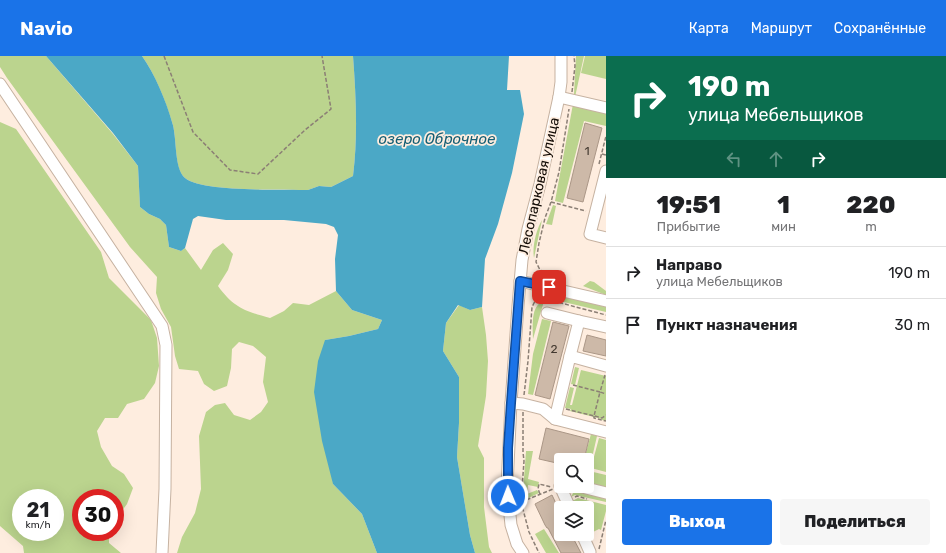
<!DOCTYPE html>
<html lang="ru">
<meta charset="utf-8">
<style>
body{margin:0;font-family:Rubik,sans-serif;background:#f6f6f6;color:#202124;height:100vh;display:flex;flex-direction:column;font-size:15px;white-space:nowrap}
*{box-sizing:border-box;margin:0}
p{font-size:13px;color:#757577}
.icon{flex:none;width:22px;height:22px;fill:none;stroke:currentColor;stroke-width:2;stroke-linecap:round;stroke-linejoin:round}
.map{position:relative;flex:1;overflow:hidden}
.side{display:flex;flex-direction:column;background:#fff;width:340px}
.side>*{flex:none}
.hud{background:#0b6e4f;color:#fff;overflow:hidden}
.buttons{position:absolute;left:554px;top:397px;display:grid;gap:8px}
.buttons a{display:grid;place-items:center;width:40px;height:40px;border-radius:4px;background:#fff;box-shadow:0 4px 16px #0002;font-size:20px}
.speed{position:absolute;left:12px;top:433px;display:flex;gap:8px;font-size:20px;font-weight:700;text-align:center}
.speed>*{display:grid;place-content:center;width:52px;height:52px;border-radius:50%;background:#fff;box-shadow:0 4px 16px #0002;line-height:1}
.speed small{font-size:10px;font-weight:400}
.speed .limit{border:6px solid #d22;background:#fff;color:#111}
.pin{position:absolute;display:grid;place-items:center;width:34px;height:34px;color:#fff;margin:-17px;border-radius:8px;box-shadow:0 2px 6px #0006}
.me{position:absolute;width:44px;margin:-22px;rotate:359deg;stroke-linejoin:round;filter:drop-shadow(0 0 3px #0008)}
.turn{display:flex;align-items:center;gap:14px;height:84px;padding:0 16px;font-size:18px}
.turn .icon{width:52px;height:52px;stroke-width:2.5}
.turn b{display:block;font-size:28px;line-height:34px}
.lanes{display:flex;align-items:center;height:38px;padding:0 16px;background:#0003;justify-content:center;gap:20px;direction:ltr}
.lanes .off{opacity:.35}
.eta{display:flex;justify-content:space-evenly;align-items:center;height:68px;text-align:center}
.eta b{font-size:24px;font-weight:800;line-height:28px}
.cta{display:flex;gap:8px;margin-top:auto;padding:8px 16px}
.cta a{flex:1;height:46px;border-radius:4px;background:#1a73e8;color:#fff;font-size:16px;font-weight:800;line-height:46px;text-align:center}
.cta a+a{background:#f6f6f6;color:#202124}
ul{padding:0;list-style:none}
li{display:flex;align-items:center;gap:12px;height:52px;padding:0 16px;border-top:1px solid #e0e0e0}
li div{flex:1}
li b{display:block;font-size:15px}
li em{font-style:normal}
header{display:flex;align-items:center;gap:24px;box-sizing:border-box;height:56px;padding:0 20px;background:#1a73e8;color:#fff}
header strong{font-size:19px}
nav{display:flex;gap:22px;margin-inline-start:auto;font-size:14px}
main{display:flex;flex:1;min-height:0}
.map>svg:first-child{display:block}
.green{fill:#bbd48e;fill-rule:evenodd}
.water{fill:#4ba8c6}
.building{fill:#cdb9a8;stroke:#ab9787}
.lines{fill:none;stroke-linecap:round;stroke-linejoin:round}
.minor-casing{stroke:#c6b2a1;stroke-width:13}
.path{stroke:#8b7f75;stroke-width:1.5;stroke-dasharray:4 2;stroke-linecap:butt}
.minor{stroke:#fff;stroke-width:11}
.route-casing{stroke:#114b97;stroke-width:10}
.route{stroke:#1a73e8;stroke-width:7}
.labels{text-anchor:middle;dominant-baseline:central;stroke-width:3.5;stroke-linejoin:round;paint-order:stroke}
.number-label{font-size:12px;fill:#42382f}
.street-label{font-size:14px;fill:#140d07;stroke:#feeddf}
.water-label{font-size:15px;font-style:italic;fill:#145e74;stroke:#feeddf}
</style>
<header>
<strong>Navio</strong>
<nav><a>Карта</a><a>Маршрут</a><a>Сохранённые</a></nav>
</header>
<main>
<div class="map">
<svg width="606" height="497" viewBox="0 0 606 497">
<rect width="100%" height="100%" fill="#feeddf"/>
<!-- green -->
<g class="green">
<path d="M 0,0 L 46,0 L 113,78 L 138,110 L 140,151 L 149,158 L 160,163 L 166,169 L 169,191 L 181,195 L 185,192 L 201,214 L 213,194 L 223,187 L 233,198 L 228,214 L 218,230 C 234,252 245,255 270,262 L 284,255 L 293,247 L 309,249 L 336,235 L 352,254 L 382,264 L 378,273 L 349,280 L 325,284 L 333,428 L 362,458 L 377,497 L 177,497 L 182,481 L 195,457 L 201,433 L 199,380 L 206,356 L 215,349 L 225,347 L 234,359 L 250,364 L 261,356 L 268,346 L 263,326 L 266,301 L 253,290 L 239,286 L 232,293 L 231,312 L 227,330 L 214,335 L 204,328 L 198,315 L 179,313 L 175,300 L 171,271 L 161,253 L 156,237 L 157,221 L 130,191 L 7,22 L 0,11 Z"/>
<path d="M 142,0 L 353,0 C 356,40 358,80 353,120 L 331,131 L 319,130 L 308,134 C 285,133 196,137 183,120 C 174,109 177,80 172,66 C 166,46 155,18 142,0 Z"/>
<path d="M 576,0 L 584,0 L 575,41 L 574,38 Z"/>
<path d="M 585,0 L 606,0 L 606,23 L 581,17 Z"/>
<path d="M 573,48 L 606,57 L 606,70 L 584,65 L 563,147 L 555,145 Z"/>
<path d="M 0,66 L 16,73 L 101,196 L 109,222 L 151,264 L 157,282 L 159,310 L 155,327 L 144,343 L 127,348 L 118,362 L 105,362 L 97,375 L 101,391 L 112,410 L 124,418 L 133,432 L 127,448 L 115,464 L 115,442 L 81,442 L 81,476 L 109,476 L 109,487 L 121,497 L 24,497 L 23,490 L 0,470 ZM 21,442 L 55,442 L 55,476 L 21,476 Z"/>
<path d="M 553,149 L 556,150 L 552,169 L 546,168 Z"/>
<path d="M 542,164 L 534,202 C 532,191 536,174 542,164 Z"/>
<path d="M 590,225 L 594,226 L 606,235 L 606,239 L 583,230 Z"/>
<path d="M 552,238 L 606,251 L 606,256 L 551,243 Z"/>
<path d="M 544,245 L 533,283 C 533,271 530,249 544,245 Z"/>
<path d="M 459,249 L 470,254 L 482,251 L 486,279 L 488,305 L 486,340 L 478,390 L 484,402 L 484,451 L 489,491 L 492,497 L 475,497 L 470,479 L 457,401 L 459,367 L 459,321 L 443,295 L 446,267 Z"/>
<path d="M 542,263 L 551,265 L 533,339 L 528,338 L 533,298 Z"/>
<path d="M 575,311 L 579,312 L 575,329 L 571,328 Z"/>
<path d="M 581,314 L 606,320 L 606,365 L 602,364 L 602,363 L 570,355 L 571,353 L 565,352 L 570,331 L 574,332 L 570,349 L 572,349 Z"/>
<path d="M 591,378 L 597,380 L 589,415 L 606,419 L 606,431 L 603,432 L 587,429 L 587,404 L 584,404 Z"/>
<path d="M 599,382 L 606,384 L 606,416 L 591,412 Z"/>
<path d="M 526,395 L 533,395 L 528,423 L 539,426 L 538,431 L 528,429 L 527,438 L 537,434 L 539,437 L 524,444 L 523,436 Z"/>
<path d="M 574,435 L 576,435 L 606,441 L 606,446 L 575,439 L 571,441 Z"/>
<path d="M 578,442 L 606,449 L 606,455 L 601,474 L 599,473 L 593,476 L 587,475 L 587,452 L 576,452 L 572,445 Z"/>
<path d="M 544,473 L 559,497 L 546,497 L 535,478 Z"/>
</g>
<!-- water -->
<path class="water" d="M 46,0 L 142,0 C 155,18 166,45 172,66 C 177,80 174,108 183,120 C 196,137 285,133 308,134 L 319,130 L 331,131 L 353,120 C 358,80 356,40 353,0 L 509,0 L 507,34 L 520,34 L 524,58 L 512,117 L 498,168 L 485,203 L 482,251 L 470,254 L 458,249 L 446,267 L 443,295 L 459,321 L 459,367 L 457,401 L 470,479 L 475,497 L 377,497 L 362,458 L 333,428 L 322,385 L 314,336 L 318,305 L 325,284 L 349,280 L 378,273 L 382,264 L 352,254 L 336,235 L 335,203 L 338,179 L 334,171 L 326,168 L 284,164 L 226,164 L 198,160 L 193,163 L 185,192 L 181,195 L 169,191 L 166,169 L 160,163 L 149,158 L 140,151 L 138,110 L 113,77 Z"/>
<!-- building -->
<g class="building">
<path d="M 585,67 L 602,72 L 583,146 L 567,142 Z"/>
<path d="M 553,266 L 569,270 L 550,343 L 535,339 Z"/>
<path d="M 587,279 L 606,284 L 606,300 L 583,295 Z"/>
<path d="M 546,372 L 589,383 L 584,404 L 561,404 L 561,408 L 539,403 Z"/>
<path d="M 552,439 L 561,458 L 561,478 L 571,478 L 581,497 L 561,497 L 548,472 L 547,472 L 545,469 L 535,448 Z"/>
</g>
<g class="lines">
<defs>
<g id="minor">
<path d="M 0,28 L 162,270 L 166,289 L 165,433 L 162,497"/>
<path d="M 559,41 L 606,52"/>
<path d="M 606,115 L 590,178 L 606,182"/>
<path d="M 520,225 L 606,245"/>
<path d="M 547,257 L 579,265"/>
<path d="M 570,300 L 579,265 L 606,271"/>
<path d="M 511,347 L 523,348 L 543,353 L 555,363 L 606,376"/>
<path d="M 555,363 L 570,300 L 606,310"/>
<path d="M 561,428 L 560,430 L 570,452"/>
<path d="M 578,430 L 606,437"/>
<path d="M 582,478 L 590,496"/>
<path d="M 523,497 L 517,488 L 511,469 L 507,430 L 511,347 L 518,250 L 522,204 L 528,173 L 540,128 L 559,41 L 561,26 L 561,0"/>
</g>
</defs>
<!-- minor casing -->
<use href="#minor" class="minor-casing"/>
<!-- path -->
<g class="path">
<path d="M 164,0 L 193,76 L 230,114 L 258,118 L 305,74 L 331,53 L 322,0"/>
<path d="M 572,36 L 575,10 L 574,0"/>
<path d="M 602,98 L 606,99"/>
<path d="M 599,108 L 606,80"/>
<path d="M 551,146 L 586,155"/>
<path d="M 552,224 L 552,221 L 540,214 L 536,206 L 539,187 L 545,162 L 551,146 L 559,116 L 569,53"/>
<path d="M 573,329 L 600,336 L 605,319"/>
<path d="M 524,339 L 528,305 L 532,251 L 535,245 L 546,243 L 606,259"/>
<path d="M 566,353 L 594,360 L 600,336 L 606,338"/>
<path d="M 523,356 L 523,396 L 524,405 L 521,446 L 529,476 L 539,497"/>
<path d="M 594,360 L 594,362 L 606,365"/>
<path d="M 595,360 L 602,362 L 606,359"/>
<path d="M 540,438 L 538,433 L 539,428 L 551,431"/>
<path d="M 575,441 L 577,440 L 587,443"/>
<path d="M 521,446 L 553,433"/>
<path d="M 599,493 L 606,464"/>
</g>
<!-- minor -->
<use href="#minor" class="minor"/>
</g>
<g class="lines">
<defs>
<path id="route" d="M 508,440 L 508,392 L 511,347 L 520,225 L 549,231"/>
</defs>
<!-- route casing -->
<use href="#route" class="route-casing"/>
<!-- route -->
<use href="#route" class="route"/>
</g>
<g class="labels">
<!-- number labels -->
<g class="number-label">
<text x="587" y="95">1</text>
<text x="554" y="293">2</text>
</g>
<!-- street labels -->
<g class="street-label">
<text transform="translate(539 130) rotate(-77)">Лесопарковая улица</text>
</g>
<!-- water labels -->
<g class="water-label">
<text x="437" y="83">озеро Оброчное</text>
</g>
</g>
</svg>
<div class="buttons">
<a><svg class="icon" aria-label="search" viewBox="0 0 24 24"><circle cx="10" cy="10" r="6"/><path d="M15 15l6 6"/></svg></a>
<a><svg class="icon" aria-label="layers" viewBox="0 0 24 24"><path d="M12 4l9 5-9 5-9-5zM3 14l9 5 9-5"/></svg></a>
</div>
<div class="speed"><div>21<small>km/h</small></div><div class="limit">30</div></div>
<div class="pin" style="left:549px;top:231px;background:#d93025"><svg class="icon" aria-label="arrive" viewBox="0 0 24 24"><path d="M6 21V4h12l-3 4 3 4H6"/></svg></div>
<svg class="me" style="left:508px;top:440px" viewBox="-20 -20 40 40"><circle r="17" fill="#1a73e8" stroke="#fff" stroke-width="3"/><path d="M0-11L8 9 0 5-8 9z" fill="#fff"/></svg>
</div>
<section class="side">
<div class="hud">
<div class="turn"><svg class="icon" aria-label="right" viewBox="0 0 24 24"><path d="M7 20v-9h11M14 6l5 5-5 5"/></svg><div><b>190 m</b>улица Мебельщиков</div></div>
<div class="lanes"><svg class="icon off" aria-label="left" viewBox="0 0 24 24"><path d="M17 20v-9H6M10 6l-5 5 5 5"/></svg><svg class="icon off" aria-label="ahead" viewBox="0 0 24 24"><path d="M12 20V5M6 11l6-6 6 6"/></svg><svg class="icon" aria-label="right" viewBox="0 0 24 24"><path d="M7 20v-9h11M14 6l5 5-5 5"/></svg></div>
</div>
<div class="eta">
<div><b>19:51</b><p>Прибытие</p></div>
<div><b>1</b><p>мин</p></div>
<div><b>220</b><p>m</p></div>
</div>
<ul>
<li><svg class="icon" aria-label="right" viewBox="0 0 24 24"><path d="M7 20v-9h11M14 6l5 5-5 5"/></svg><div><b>Направо</b><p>улица Мебельщиков</p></div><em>190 m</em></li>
<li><svg class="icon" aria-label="arrive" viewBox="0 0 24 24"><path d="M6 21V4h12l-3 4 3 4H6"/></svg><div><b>Пункт назначения</b></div><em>30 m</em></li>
</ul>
<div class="cta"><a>Выход</a><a>Поделиться</a></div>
</section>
</main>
